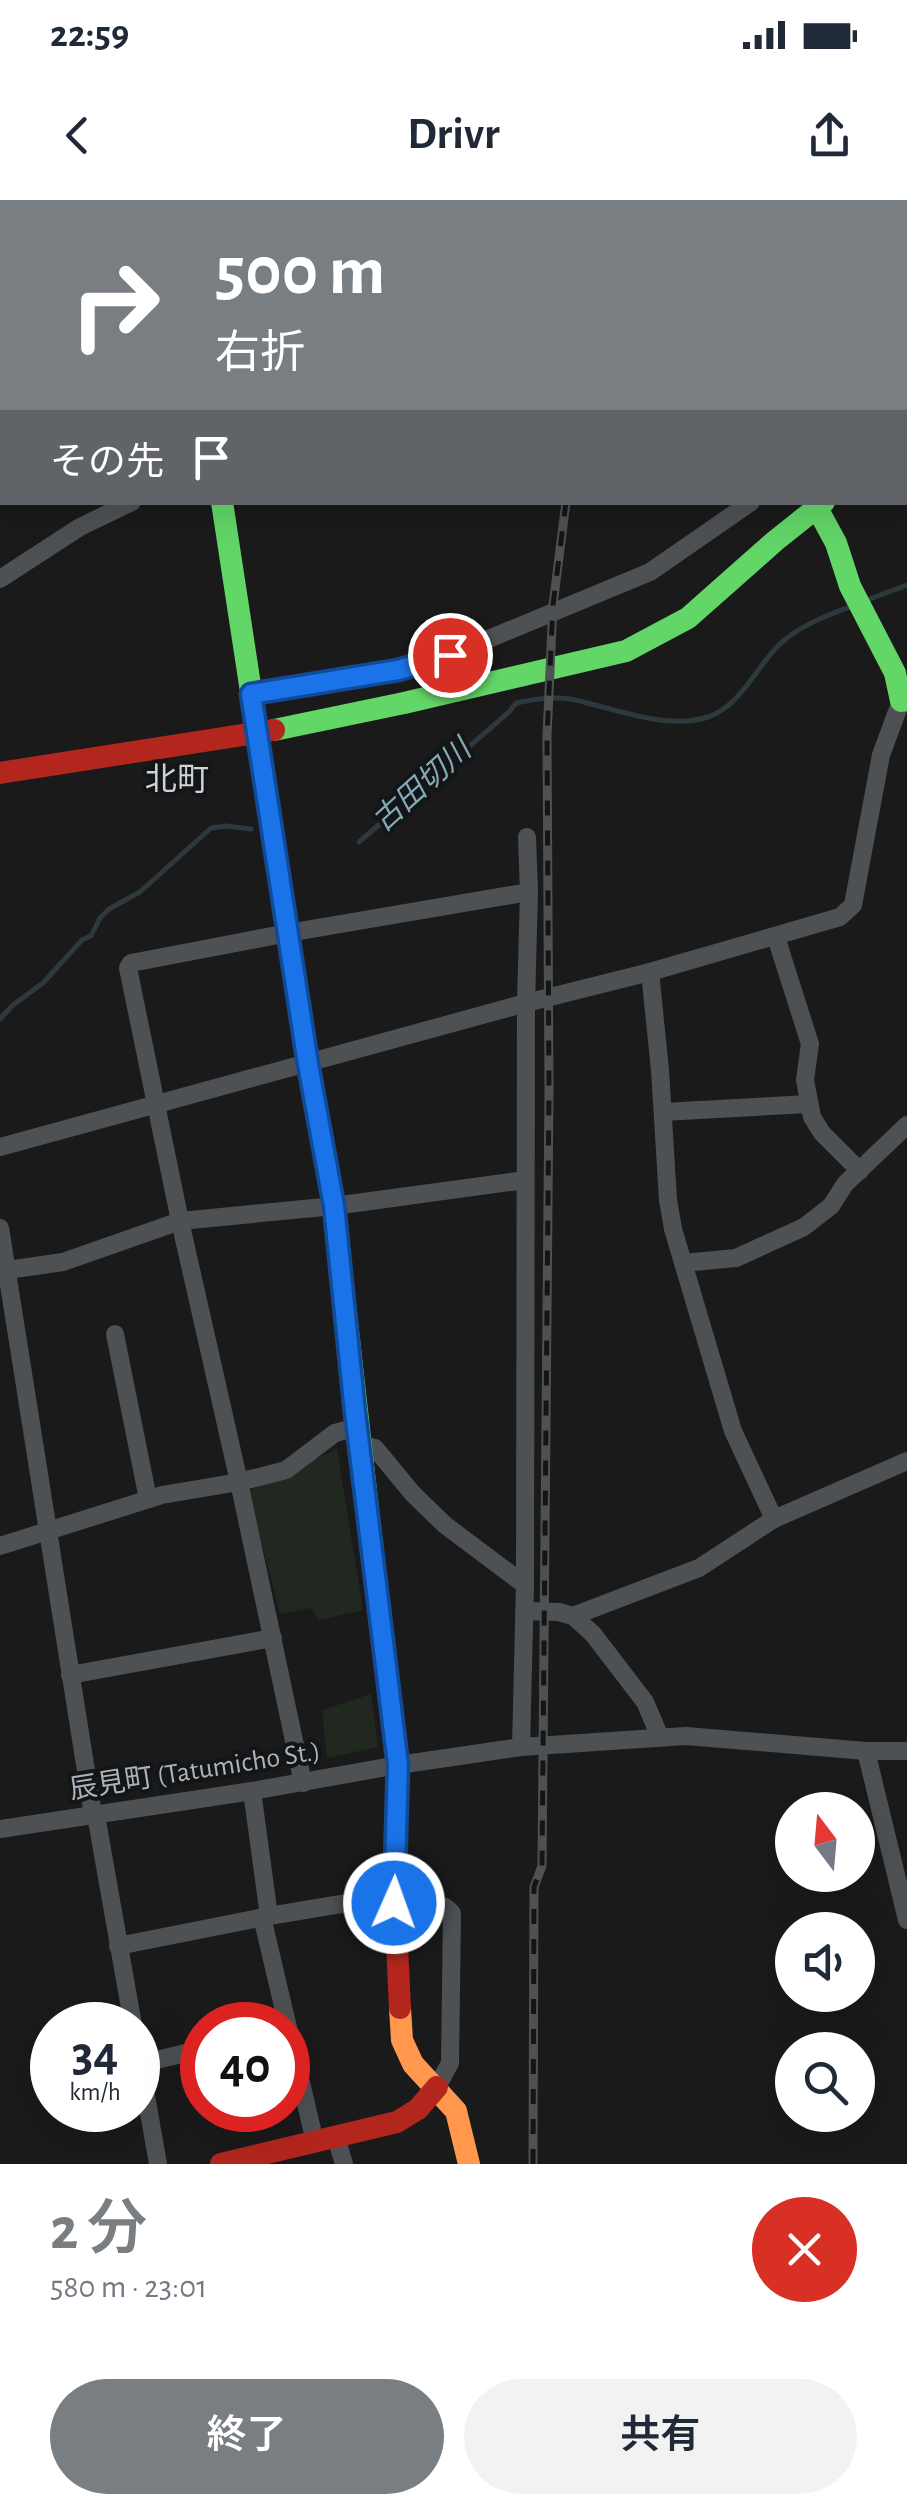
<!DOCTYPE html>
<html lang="ja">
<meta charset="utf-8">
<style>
body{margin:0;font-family:"Alegreya Sans","Noto Sans JP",sans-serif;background:#f2f2f3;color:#1f2937;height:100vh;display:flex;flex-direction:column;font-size:38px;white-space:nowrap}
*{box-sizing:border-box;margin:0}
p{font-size:32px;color:#747a83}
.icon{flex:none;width:55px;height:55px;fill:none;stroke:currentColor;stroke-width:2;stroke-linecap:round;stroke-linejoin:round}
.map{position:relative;height:1964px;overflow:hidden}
.details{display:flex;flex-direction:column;background:#fff;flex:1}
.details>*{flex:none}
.hud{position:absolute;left:0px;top:0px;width:908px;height:305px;box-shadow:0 10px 40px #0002;background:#797e83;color:#fff;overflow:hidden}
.needle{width:65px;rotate:344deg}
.tools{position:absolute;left:775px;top:1592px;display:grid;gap:20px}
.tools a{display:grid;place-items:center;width:100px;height:100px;border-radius:50%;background:#fff;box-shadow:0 10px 40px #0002;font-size:50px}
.speed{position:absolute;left:30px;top:1802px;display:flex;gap:20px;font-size:50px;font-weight:700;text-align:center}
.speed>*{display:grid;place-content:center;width:130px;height:130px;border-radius:50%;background:#fff;box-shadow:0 10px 40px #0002;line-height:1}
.speed small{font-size:25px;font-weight:400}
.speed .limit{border:15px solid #d22;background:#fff;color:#111}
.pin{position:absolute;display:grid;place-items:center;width:85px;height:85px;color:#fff;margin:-42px;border:5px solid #fff;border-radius:50%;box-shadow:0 2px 10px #0007}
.me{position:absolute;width:110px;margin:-55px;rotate:2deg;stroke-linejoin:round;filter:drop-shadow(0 0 8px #0008)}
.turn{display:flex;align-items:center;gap:35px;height:210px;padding:0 50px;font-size:45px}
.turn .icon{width:130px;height:130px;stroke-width:2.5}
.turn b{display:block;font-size:70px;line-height:85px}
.then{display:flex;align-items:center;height:95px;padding:0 50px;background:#0003;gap:20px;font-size:38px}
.round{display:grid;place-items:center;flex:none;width:105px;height:105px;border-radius:52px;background:#f2f2f3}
.overview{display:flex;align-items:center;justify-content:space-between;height:170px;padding:0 50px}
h1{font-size:60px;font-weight:600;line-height:75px;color:#797e83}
.button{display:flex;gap:20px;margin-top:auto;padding:20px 50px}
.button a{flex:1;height:115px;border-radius:60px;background:#797e83;color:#fff;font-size:40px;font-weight:600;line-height:115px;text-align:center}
.button a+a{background:#f2f2f3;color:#1f2937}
.status{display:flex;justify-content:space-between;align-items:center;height:70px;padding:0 50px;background:#fff;direction:ltr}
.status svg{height:28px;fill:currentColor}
header{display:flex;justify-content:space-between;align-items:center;height:130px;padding:0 50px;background:#fff;font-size:45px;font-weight:600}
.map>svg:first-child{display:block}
.built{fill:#242427}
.green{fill:#212820}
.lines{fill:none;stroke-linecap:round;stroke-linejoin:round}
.stream{stroke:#2d393d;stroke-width:5}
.street{stroke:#4e5154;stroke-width:18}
.fast{stroke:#63d668;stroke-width:22}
.slow{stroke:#ff974d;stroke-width:22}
.jam{stroke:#b3261e;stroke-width:22}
.rail-casing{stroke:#4e5152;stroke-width:9}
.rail{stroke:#141517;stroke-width:5;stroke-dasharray:15;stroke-linecap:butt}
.route-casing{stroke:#114b97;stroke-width:25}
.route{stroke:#1a73e8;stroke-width:18}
.labels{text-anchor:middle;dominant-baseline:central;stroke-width:8;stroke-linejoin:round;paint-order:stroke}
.street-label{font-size:28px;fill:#acb4bb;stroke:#141517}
.water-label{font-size:30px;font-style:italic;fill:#83aab6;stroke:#141517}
.quarter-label{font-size:32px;fill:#cdd2d7;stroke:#141517}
</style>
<div class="status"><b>22:59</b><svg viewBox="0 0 49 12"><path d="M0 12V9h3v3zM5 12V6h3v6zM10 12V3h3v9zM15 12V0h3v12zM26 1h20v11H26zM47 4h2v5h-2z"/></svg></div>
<header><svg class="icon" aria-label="back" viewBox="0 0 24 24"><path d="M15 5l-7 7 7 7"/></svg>Drivr<svg class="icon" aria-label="share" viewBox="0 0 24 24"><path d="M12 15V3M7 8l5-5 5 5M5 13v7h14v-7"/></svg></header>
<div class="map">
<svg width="907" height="1964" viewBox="0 0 907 1964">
<rect width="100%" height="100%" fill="#1a1a1b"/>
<!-- built -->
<path class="built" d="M 771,0 L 907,0 L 907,237 L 905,238 L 905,2 L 772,2 Z"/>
<!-- green -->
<g class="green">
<path d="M 337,1249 L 363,1410 L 319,1420 L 311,1408 L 280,1414 L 248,1291 Z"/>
<path d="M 371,1494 L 378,1547 L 327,1558 L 322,1510 Z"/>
</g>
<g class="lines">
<!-- stream -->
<g class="stream">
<path d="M 867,400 L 907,385"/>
<path d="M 359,642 L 509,512 L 516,503 C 534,499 552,496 570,499 C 612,507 665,531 708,517 C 740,506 755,469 778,446 C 798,426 826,416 852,406"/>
<path d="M 0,819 L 13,805 L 43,783 L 82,740 L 91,736 L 100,718 L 109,709 L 140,692 L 211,628 L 226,626 L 251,629"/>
</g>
<!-- street -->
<g class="street">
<path d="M 740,2 L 744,0"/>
<path d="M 0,379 L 80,327 L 132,302"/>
<path d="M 251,494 L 397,470 L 450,455 L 650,372 L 751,302"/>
<path d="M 527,637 L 529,692"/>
<path d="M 776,737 L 810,844 L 805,880 L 812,917 L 822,933 L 860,971"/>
<path d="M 650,772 L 660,870 L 668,1000 L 673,1029 L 733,1231 L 774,1319"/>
<path d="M 663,912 L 809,904"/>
<path d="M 0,947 L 526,803 L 650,772 L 840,717 L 853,705 L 881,555 L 901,501"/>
<path d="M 0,1028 L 93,1615"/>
<path d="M 683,1063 L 736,1058 L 804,1027 L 831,1006 L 845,984 L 907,925"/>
<path d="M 7,1070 L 63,1062 L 180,1021 L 334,1006 L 525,980"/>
<path d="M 115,1134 L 148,1299"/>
<path d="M 359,1244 L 375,1248 L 413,1294 L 445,1325 L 525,1385"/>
<path d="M 0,1346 L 162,1295 L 239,1282 L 286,1270 L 335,1233 L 357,1227"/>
<path d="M 524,1411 L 559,1412 L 573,1416 L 593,1434 L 645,1502 L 660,1537"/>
<path d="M 573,1416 L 699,1368 L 774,1319 L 907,1261"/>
<path d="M 70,1475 L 273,1438"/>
<path d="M 866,1551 L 907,1720"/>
<path d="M 303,1583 L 239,1282 L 180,1021 L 128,768 L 131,763 L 288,733 L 529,692 L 526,803 L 525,1385 L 521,1547"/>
<path d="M 252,1591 L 269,1716"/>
<path d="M 96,1615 L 133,1825"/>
<path d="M 0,1629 L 252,1591 L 398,1565 L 521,1547 L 686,1536 L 866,1551 L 907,1551"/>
<path d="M 395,1703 C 413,1703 440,1698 452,1713 L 450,1863 L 437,1887"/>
<path d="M 262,1717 L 315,1942"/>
<path d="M 118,1746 L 269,1716 L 395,1695"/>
<path d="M 138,1850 L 158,1964"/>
<path d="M 140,1864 L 202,1849"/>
<path d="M 336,1937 L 344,1964"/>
</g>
<!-- fast -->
<g class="fast">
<path d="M 192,2 L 195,0"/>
<path d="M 905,258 L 907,258"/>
<path d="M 222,302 L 308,864 L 334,1006 L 378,1398"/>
<path d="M 817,308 L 836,343 L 850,386 L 895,473 L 901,501 L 907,500"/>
<path d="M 274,530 L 404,503 L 626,451 L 688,418 L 775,341 L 824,302"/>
</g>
<!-- slow -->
<g class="slow">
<path d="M 0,208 L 2,205"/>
<path d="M 400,1808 L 402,1840 L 413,1864 L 456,1911 L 469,1964"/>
</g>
<!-- jam -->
<g class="jam">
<path d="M 0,573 L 274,530"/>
<path d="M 378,1398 L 398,1565 L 395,1703 L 400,1808"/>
<path d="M 221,1964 L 397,1922 L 418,1909 L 437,1887"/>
</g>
<defs>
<g id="rail">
<path d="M 627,2 L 628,0"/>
<path d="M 533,1964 L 534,1687 L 542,1666 L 549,891 L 547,536 L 553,405 L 566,302"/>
</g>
</defs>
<!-- rail casing -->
<use href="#rail" class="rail-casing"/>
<!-- rail -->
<use href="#rail" class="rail"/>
</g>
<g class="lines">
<defs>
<path id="route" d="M 394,1703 L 398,1565 L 355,1212 L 334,1006 L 308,864 L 251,494 L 398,470 L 450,455"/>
</defs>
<!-- route casing -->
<use href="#route" class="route-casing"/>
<!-- route -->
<use href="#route" class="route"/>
</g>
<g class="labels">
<!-- street labels -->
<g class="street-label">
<text transform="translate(195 1571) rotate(-9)">辰見町 (Tatumicho St.)</text>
</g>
<!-- water labels -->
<g class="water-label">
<text transform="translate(422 586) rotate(-42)">古田切川</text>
</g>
<!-- quarter labels -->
<g class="quarter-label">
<text x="177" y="580">北町</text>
</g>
</g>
</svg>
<div class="tools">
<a><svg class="needle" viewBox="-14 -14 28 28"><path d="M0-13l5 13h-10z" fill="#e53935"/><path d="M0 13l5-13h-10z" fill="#747a83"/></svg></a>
<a><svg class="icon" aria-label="sound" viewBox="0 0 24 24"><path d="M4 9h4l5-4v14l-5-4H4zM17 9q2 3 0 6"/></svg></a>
<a><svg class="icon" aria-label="search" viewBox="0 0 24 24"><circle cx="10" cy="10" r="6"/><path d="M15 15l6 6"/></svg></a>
</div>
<div class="speed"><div>34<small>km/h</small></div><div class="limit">40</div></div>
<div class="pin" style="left:450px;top:455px;background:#d93025"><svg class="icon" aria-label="arrive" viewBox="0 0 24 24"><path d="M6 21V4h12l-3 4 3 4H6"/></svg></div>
<svg class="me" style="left:394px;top:1703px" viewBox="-20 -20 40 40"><circle r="17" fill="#1a73e8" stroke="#fff" stroke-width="3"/><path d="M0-11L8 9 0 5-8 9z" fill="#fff"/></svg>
<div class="hud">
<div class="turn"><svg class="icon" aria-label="right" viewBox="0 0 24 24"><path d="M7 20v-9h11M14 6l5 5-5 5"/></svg><div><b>500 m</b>右折</div></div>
<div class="then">その先<svg class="icon" aria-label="arrive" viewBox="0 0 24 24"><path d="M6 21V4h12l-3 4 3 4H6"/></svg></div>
</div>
</div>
<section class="details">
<div class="overview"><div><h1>2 分</h1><p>580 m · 23:01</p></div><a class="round" style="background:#d93025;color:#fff"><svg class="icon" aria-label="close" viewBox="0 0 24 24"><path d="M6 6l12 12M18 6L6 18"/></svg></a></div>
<div class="button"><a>終了</a><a>共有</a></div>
</section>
